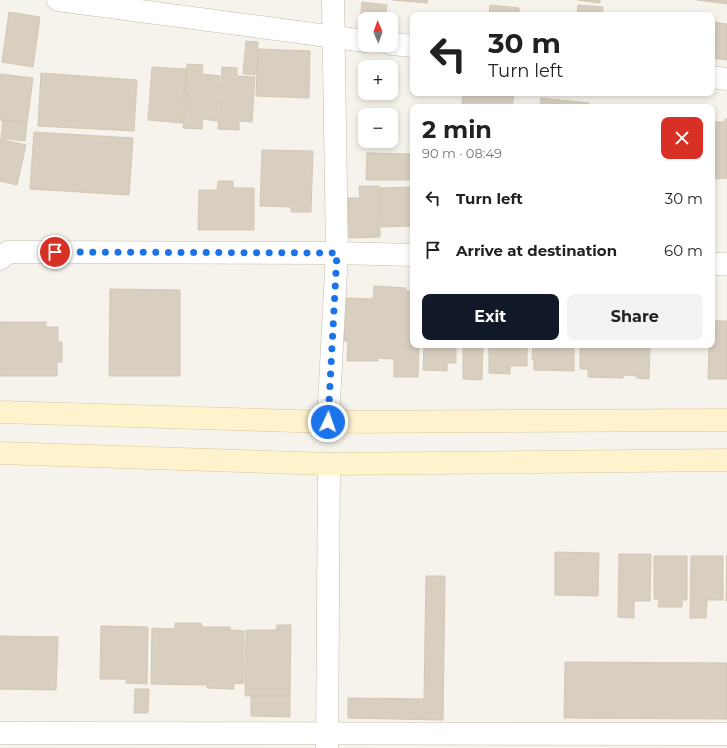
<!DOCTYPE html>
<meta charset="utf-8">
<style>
body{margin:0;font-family:Montserrat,sans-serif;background:#f2f2f2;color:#202124;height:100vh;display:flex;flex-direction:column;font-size:15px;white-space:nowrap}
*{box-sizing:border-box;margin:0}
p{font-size:13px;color:#757577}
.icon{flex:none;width:22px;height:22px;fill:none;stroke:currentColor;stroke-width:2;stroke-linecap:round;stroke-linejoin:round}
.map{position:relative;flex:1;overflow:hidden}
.sheet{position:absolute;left:410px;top:104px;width:305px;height:244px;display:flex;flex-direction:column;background:#fff;border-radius:8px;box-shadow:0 2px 6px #0003}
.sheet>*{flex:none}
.top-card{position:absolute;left:410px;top:12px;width:305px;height:84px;border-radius:8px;box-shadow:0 2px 6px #0003;background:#fff;color:#202124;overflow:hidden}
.needle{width:26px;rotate:358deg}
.fabs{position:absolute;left:358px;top:12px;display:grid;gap:8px}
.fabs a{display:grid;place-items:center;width:40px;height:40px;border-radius:8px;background:#fff;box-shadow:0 2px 6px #0003;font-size:20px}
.pin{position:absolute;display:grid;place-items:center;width:34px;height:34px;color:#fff;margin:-17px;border:2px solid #fff;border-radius:50%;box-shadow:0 1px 4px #0007}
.me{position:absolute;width:44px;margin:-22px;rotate:3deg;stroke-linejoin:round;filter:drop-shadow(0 0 3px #0008)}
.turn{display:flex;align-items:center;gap:14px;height:84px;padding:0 12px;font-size:18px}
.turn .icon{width:52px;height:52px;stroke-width:2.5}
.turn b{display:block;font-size:28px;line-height:34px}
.round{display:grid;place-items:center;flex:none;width:42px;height:42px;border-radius:8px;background:#f2f2f2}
.summary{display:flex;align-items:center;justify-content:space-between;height:68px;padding:0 12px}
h1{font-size:24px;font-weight:700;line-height:30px}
.cta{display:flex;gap:8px;margin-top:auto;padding:8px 12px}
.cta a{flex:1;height:46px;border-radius:8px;background:#111827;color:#fff;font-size:16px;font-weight:700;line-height:46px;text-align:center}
.cta a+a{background:#f2f2f2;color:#202124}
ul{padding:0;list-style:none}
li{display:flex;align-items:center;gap:12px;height:52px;padding:0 12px}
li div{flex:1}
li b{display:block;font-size:15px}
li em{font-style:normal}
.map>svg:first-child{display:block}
.building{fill:#d8cfc1;stroke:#d3c7b4}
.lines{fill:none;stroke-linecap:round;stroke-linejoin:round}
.street-casing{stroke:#c2bbae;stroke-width:23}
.secondary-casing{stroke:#d6c79b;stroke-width:23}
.street{stroke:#fff;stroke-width:22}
.secondary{stroke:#fff3cd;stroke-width:22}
.route{stroke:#1a73e8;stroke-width:7;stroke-dasharray:0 12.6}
</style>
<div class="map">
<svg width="727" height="748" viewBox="0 0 727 748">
<rect width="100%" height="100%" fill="#f6f3ec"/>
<!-- building -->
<g class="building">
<path d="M 393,0 L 428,0 L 427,3 Z"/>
<path d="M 578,0 L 600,0 L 600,3 Z"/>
<path d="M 697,0 L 727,0 L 727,4 Z"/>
<path d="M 362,2 L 387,5 L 385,19 L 365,19 L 365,23 L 360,22 Z"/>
<path d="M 490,5 L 519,8 L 519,15 L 489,15 Z"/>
<path d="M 578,5 L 603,7 L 602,15 L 577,15 Z"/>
<path d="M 9,12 L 40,17 L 33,67 L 2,62 Z"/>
<path d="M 712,22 L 727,24 L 727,60 L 712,58 Z"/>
<path d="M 246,41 L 258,42 L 257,75 L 243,74 Z"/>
<path d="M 258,49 L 310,51 L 309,98 L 256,96 Z"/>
<path d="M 187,64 L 203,65 L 202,74 L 220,76 L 217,121 L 203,119 L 202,129 L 183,128 Z"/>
<path d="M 152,67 L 186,69 L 182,123 L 148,120 Z"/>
<path d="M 222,67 L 237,68 L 237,76 L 255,77 L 252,122 L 239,121 L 239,130 L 218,129 Z"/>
<path d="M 41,73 L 137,80 L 134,131 L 38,126 Z"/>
<path d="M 0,74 L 33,78 L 27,123 L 0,120 Z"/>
<path d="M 463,93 L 514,93 L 512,107 L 462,107 Z"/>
<path d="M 541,98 L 589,103 L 588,107 L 540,107 Z"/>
<path d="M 725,119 L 727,119 L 727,178 L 712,179 L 712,122 L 725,122 Z"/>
<path d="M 3,120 L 27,123 L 25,141 L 1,138 Z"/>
<path d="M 34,132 L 133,138 L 129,195 L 30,189 Z"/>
<path d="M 0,139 L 26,145 L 17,185 L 0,181 Z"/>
<path d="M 262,150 L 313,151 L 311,212 L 291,212 L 291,207 L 260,206 Z"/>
<path d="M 367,153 L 413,154 L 413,180 L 366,180 Z"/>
<path d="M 218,181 L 233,181 L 233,188 L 254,188 L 254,230 L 198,230 L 199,190 L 217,190 Z"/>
<path d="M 359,186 L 379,186 L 380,237 L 349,238 L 348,198 L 360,198 Z"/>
<path d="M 413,187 L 413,226 L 381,227 L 380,188 Z"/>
<path d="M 374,286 L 406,288 L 406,291 L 413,291 L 413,345 L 419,345 L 418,377 L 394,377 L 394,359 L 377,358 L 378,361 L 347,361 L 348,341 L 344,341 L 346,298 L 373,299 Z"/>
<path d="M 110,289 L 180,290 L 180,376 L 109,376 Z"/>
<path d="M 712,321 L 727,321 L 727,379 L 708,379 L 709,345 L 712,345 Z"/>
<path d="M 0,322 L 46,322 L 46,327 L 58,327 L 58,342 L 62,342 L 62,362 L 57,362 L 57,376 L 0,376 Z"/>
<path d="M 424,345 L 456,345 L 456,363 L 447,363 L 447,371 L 423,370 Z"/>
<path d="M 463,345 L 483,345 L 482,380 L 463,379 Z"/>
<path d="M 489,345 L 527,345 L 527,366 L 510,366 L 510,374 L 489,373 Z"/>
<path d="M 533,345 L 574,345 L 574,371 L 534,370 L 534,360 L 532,360 Z"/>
<path d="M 580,345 L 650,345 L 649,379 L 637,378 L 637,376 L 623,375 L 623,378 L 588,377 L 588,369 L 580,369 Z"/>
<path d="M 555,552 L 599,553 L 598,596 L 555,595 Z"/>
<path d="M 619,554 L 651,554 L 650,601 L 634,601 L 634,618 L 618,617 Z"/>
<path d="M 727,555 L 727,601 L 726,601 Z"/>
<path d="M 654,556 L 687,556 L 687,600 L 682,600 L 682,607 L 658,607 L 659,600 L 654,599 Z"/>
<path d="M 691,556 L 723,556 L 723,600 L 707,600 L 706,618 L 690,618 Z"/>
<path d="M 426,576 L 445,576 L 443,720 L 348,718 L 348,698 L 424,699 Z"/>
<path d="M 175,623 L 201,623 L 202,627 L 230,627 L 230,630 L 244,631 L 244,683 L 233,684 L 234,689 L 207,688 L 207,685 L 151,684 L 152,628 L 175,629 Z"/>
<path d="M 277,625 L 291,625 L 290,696 L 245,696 L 246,630 L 276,630 Z"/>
<path d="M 101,626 L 148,627 L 147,684 L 126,683 L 126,679 L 100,679 Z"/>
<path d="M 0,636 L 58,637 L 56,690 L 0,689 Z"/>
<path d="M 565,662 L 727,663 L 727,719 L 564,718 Z"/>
<path d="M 135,689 L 149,689 L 148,713 L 134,713 Z"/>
<path d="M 251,696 L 290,696 L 290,717 L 251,716 Z"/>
</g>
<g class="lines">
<defs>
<g id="street">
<path d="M 58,0 L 365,41"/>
<path d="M 391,44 L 413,46"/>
<path d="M 712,77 L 727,79"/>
<path d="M 0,259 L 8,252 L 337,253 L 413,255"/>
<path d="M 712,264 L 727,264"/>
<path d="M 328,422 L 337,253 L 333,0"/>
<path d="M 0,733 L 727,734"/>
<path d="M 327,748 L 329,464"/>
</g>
<g id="secondary">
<path d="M 0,412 L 328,422 L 727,420"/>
<path d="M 0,453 L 329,464 L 727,460"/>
</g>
</defs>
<!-- street casing -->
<use href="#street" class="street-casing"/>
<!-- secondary casing -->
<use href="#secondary" class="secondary-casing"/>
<!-- street -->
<use href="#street" class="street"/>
<!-- secondary -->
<use href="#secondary" class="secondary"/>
</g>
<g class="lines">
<!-- route -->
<path class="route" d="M 55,252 L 337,253 L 328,422"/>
</g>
</svg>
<div class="fabs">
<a><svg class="needle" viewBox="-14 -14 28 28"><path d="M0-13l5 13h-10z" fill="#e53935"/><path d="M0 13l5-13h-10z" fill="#757577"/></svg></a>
<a>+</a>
<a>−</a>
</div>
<div class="pin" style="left:55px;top:252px;background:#d93025"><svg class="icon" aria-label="arrive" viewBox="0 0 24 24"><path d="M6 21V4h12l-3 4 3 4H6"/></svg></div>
<svg class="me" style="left:328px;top:422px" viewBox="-20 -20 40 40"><circle r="17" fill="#1a73e8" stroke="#fff" stroke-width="3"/><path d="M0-11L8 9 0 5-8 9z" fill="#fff"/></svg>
<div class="top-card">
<div class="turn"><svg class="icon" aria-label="left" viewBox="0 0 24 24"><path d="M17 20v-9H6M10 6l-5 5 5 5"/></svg><div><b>30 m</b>Turn left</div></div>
</div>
<section class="sheet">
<div class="summary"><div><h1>2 min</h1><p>90 m · 08:49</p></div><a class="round" style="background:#d93025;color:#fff"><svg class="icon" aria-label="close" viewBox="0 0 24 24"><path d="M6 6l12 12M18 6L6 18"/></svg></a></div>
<ul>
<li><svg class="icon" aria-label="left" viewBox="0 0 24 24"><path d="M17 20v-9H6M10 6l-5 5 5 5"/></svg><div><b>Turn left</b></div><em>30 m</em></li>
<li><svg class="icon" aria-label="arrive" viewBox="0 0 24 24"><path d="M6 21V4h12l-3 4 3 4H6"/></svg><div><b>Arrive at destination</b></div><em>60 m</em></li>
</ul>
<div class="cta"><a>Exit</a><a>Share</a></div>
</section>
</div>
